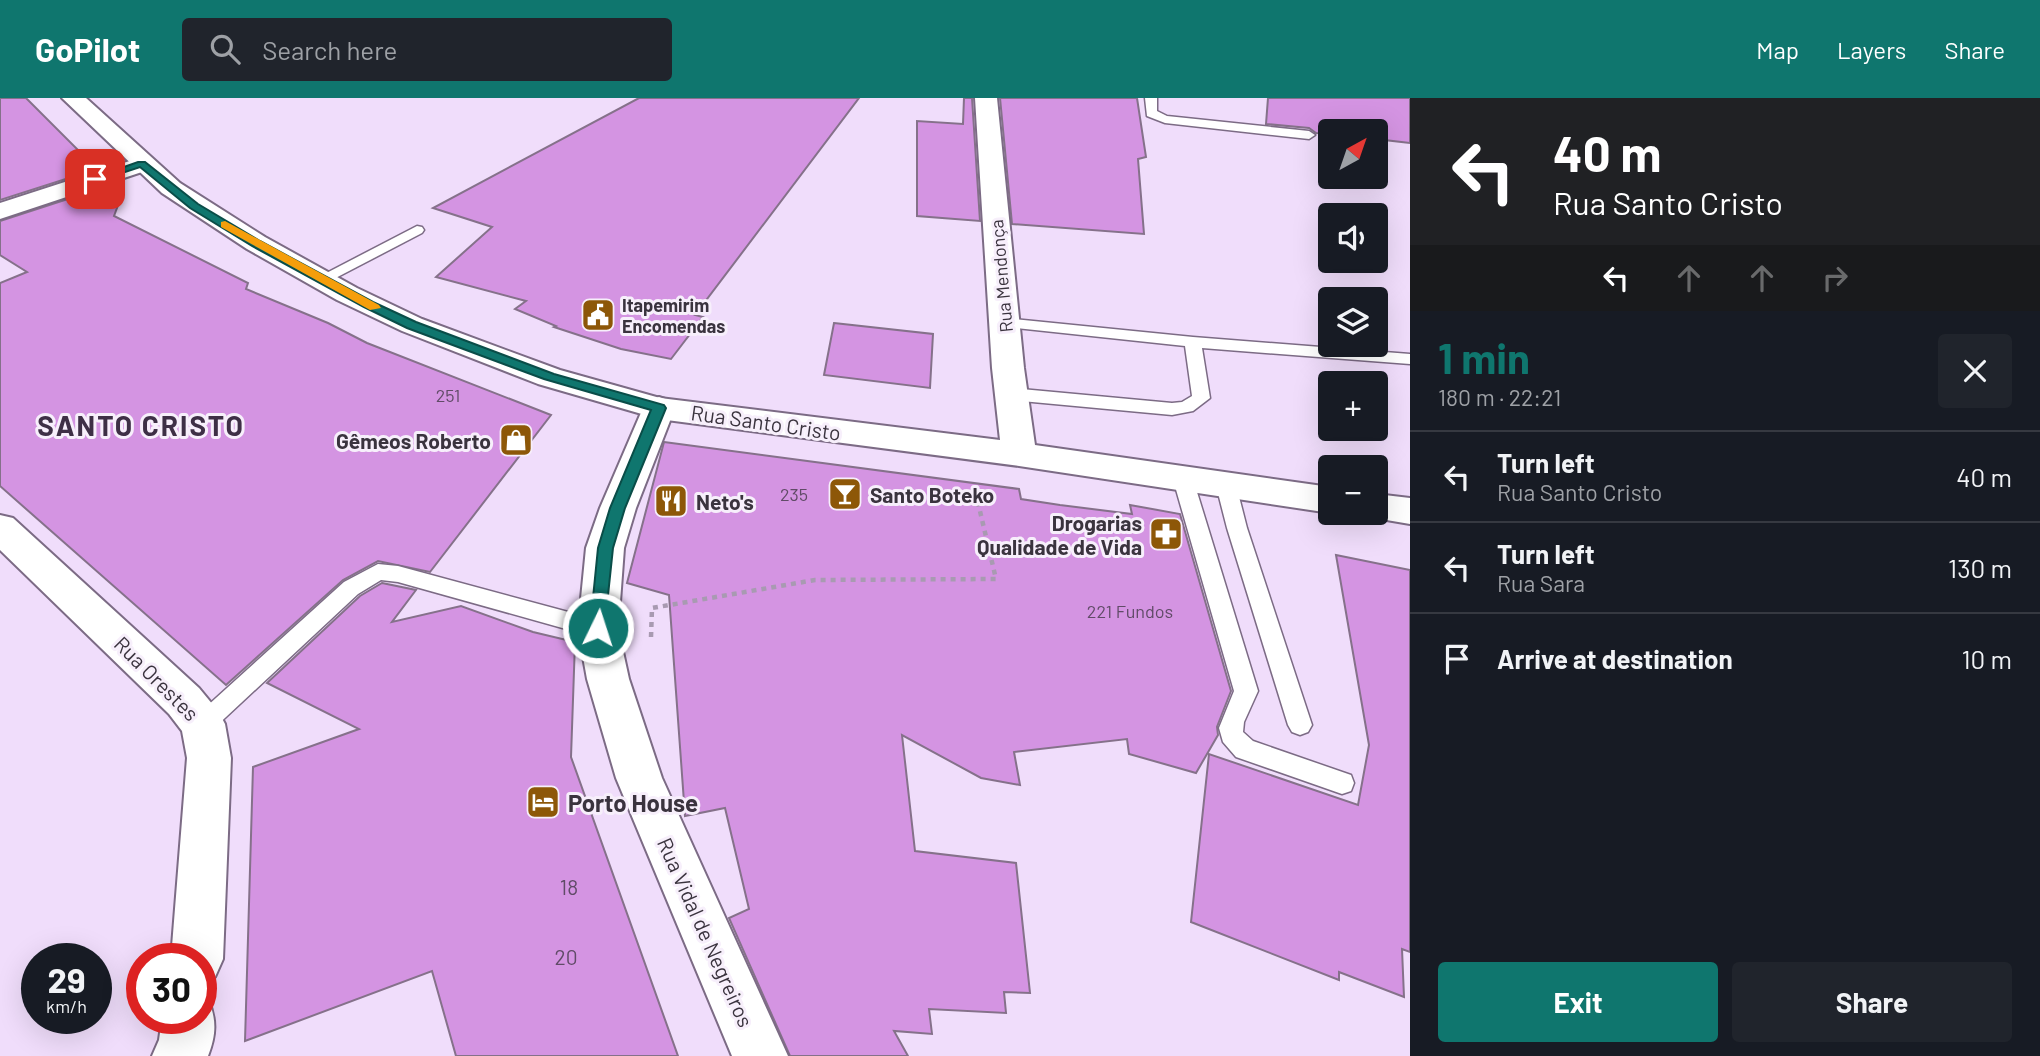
<!DOCTYPE html>
<meta charset="utf-8">
<style>
body{margin:0;font-family:Barlow,sans-serif;background:#20242c;color:#f1f3f6;height:100vh;display:flex;flex-direction:column;font-size:26px;white-space:nowrap}
*{box-sizing:border-box;margin:0}
p{font-size:23px;color:#9ea1a6}
.icon{flex:none;width:38px;height:38px;fill:none;stroke:currentColor;stroke-width:2;stroke-linecap:round;stroke-linejoin:round}
.map{position:relative;flex:1;overflow:hidden}
.sheet{display:flex;flex-direction:column;background:#171b24;width:630px}
.sheet>*{flex:none}
.banner{background:#202124;color:#fff;overflow:hidden}
.needle{width:46px;rotate:40deg}
.buttons{position:absolute;left:1318px;top:21px;display:grid;gap:14px}
.buttons a{display:grid;place-items:center;width:70px;height:70px;border-radius:7px;background:#171b24;box-shadow:0 7px 28px #0002;font-size:35px}
.speed{position:absolute;left:21px;top:845px;display:flex;gap:14px;font-size:35px;font-weight:700;text-align:center}
.speed>*{display:grid;place-content:center;width:91px;height:91px;border-radius:50%;background:#171b24;box-shadow:0 7px 28px #0002;line-height:1}
.speed small{font-size:18px;font-weight:400}
.speed .limit{border:10px solid #d22;background:#fff;color:#111}
.pin{position:absolute;display:grid;place-items:center;width:60px;height:60px;color:#fff;margin:-30px;border-radius:14px;box-shadow:0 4px 10px #0006}
.me{position:absolute;width:77px;margin:-38px;rotate:4deg;stroke-linejoin:round;filter:drop-shadow(0 0 5px #0008)}
.turn{display:flex;align-items:center;gap:24px;height:147px;padding:0 28px;font-size:32px}
.turn .icon{width:91px;height:91px;stroke-width:2.5}
.turn b{display:block;font-size:49px;line-height:60px}
.lanes{display:flex;align-items:center;height:66px;padding:0 28px;background:#0003;justify-content:center;gap:35px;direction:ltr}
.lanes .off{opacity:.35}
.round{display:grid;place-items:center;flex:none;width:74px;height:74px;border-radius:7px;background:#20242c}
.headline{display:flex;align-items:center;justify-content:space-between;height:119px;padding:0 28px}
h1{font-size:42px;font-weight:700;line-height:52px;color:#0f766e}
.cta{display:flex;gap:14px;margin-top:auto;padding:14px 28px}
.cta a{flex:1;height:80px;border-radius:7px;background:#0f766e;color:#fff;font-size:28px;font-weight:700;line-height:80px;text-align:center}
.cta a+a{background:#20242c;color:#f1f3f6}
ul{padding:0;list-style:none}
li{display:flex;align-items:center;gap:21px;height:91px;padding:0 28px;border-top:2px solid #363941}
li div{flex:1}
li b{display:block;font-size:26px}
li em{font-style:normal}
header{display:flex;align-items:center;gap:42px;box-sizing:border-box;height:98px;padding:0 35px;background:#0f766e;color:#fff}
header strong{font-size:33px}
nav{display:flex;gap:38px;margin-inline-start:auto;font-size:24px}
.search{width:490px;height:63px;background:#20242c;display:flex;align-items:center;gap:18px;box-sizing:border-box;padding:0 24px;border-radius:7px;color:#9ea1a6;font-size:26px}
main{display:flex;flex:1;min-height:0}
.map>svg:first-child{display:block}
.building{fill:#d494e2;stroke:#85718a;stroke-width:2}
.lines{fill:none;stroke-linecap:round;stroke-linejoin:round}
.service-casing{stroke:#7c6b85;stroke-width:3}
.minor-casing{stroke:#7c6b85;stroke-width:4}
.secondary-casing{stroke:#7c6b85;stroke-width:4}
.path{stroke:#a89ab1;stroke-width:4.5;stroke-dasharray:5 5;stroke-linecap:butt}
.service{fill:#fff;fill-rule:evenodd}
.minor{fill:#fff;fill-rule:evenodd}
.secondary{fill:#fff;fill-rule:evenodd}
.route{fill:#0f766e;stroke:#0a4d48;stroke-width:2}
.slow{fill:#f59e0b}
.labels{text-anchor:middle;dominant-baseline:central;stroke-width:6;stroke-linejoin:round;paint-order:stroke}
.far-street-label{font-size:18px;fill:#3a333e;stroke:#f7effb}
.far-poi-label{font-size:18px;font-weight:bold;fill:#3a333e;stroke:#f7effb;text-anchor:start}
.number-label{font-size:18px;fill:#604b67}
.street-label{font-size:21px;fill:#3a333e;stroke:#f7effb}
.poi-label{font-size:21px;font-weight:bold;fill:#3a333e;stroke:#f7effb;text-anchor:end}
.near-number-label{font-size:21px;fill:#604b67}
.near-poi-label{font-size:24px;font-weight:bold;fill:#3a333e;stroke:#f7effb;text-anchor:start}
.district-label{font-size:28px;font-weight:bold;letter-spacing:2px;fill:#3e2f46;stroke:#f7effb}
</style>
<header>
<strong>GoPilot</strong>
<div class="search"><svg class="icon" aria-label="search" viewBox="0 0 24 24"><circle cx="10" cy="10" r="6"/><path d="M15 15l6 6"/></svg>Search here</div>
<nav><a>Map</a><a>Layers</a><a>Share</a></nav>
</header>
<main>
<div class="map">
<svg width="1410" height="958" viewBox="0 0 1410 958">
<rect width="100%" height="100%" fill="#f0ddfb"/>
<!-- building -->
<g class="building">
<path d="M 0,0 L 26,0 L 97,71 L 0,102 Z"/>
<path d="M 639,0 L 859,0 L 695,217 L 703,219 L 671,261 L 621,251 L 554,229 L 556,228 L 515,211 L 526,203 L 436,179 L 492,129 L 433,110 Z"/>
<path d="M 964,0 L 972,0 L 980,123 L 917,118 L 917,23 L 963,26 Z"/>
<path d="M 1000,0 L 1137,0 L 1146,59 L 1138,61 L 1144,136 L 1012,126 Z"/>
<path d="M 1268,0 L 1410,0 L 1410,45 L 1376,41 L 1376,33 L 1330,33 L 1330,36 L 1316,35 L 1309,30 L 1266,26 Z"/>
<path d="M 114,86 L 123,94 L 114,118 L 248,185 L 246,191 L 328,225 L 367,245 L 551,317 L 430,474 L 378,463 L 343,482 L 226,587 L 0,388 L 0,185 L 27,174 L 0,157 L 0,123 Z"/>
<path d="M 834,225 L 933,236 L 930,290 L 824,277 Z"/>
<path d="M 664,344 L 1019,391 L 1021,401 L 1060,407 L 1132,416 L 1130,407 L 1180,416 L 1231,593 L 1217,629 L 1218,637 L 1196,675 L 1129,656 L 1127,641 L 1014,654 L 1020,687 L 981,680 L 902,637 L 915,753 L 1016,765 L 1030,895 L 1004,894 L 1006,915 L 929,911 L 932,936 L 894,933 L 908,958 L 790,958 L 729,820 L 749,811 L 725,710 L 685,718 L 669,497 L 627,485 Z"/>
<path d="M 1336,457 L 1410,472 L 1410,854 L 1402,851 L 1404,899 L 1339,874 L 1339,882 L 1191,824 L 1209,656 L 1358,707 L 1369,647 Z"/>
<path d="M 382,485 L 416,492 L 392,524 L 461,508 L 533,534 L 575,544 L 571,659 L 678,958 L 456,958 L 432,873 L 245,943 L 253,669 L 359,631 L 267,585 L 360,498 Z"/>
</g>
<g class="lines">
<defs>
<g id="service">
<path d="M 1145,0 L 1157,0 L 1157,13 L 1167,18 L 1309,33 L 1315,37 L 1309,41 L 1165,25 L 1147,18 Z"/>
<path d="M 417,128 L 422,129 L 424,132 L 422,135 L 326,185 L 316,185 L 313,182 Z"/>
<path d="M 1004,220 L 1193,239 L 1410,256 L 1410,266 L 1202,250 L 1210,300 L 1193,313 L 1172,317 L 1011,302 L 1005,300 L 1002,296 L 1005,292 L 1011,290 L 1172,305 L 1182,304 L 1192,298 L 1185,248 L 998,228 L 996,225 L 998,222 Z"/>
<path d="M 1183,374 L 1190,376 L 1193,381 L 1258,593 L 1244,624 L 1243,634 L 1253,643 L 1351,677 L 1354,685 L 1351,693 L 1342,696 L 1236,659 L 1223,644 L 1219,630 L 1234,593 L 1173,381 L 1176,376 Z"/>
<path d="M 1226,380 L 1233,382 L 1236,387 L 1247,430 L 1312,627 L 1308,634 L 1300,637 L 1292,634 L 1288,627 L 1227,430 L 1216,387 L 1219,382 Z"/>
<path d="M 378,466 L 398,468 L 598,522 L 606,525 L 609,531 L 606,537 L 598,540 L 398,484 L 381,482 L 358,496 L 211,633 L 203,636 L 195,633 L 191,626 L 195,619 L 344,484 Z"/>
</g>
<g id="minor">
<path d="M 142,59 L 151,61 L 154,66 L 151,71 L 0,121 L 0,105 Z"/>
<path d="M 659,299 L 671,303 L 675,310 L 636,410 L 624,450 L 618,531 L 629,581 L 662,680 L 788,958 L 732,958 L 616,680 L 587,581 L 578,531 L 586,450 L 600,410 L 643,310 L 647,303 Z"/>
<path d="M 0,417 L 13,420 L 199,590 L 218,613 L 225,626 L 231,660 L 223,861 L 215,879 L 201,885 L 201,861 L 171,861 L 187,660 L 182,633 L 169,616 L 0,452 Z"/>
<path d="M 201,898 L 208,901 C 217,922 216,937 208,958 L 152,958 L 159,942 L 162,920 L 201,920 Z"/>
</g>
<g id="secondary">
<path d="M 62,0 L 86,0 L 180,85 L 265,139 L 357,190 L 422,221 L 560,272 L 660,300 L 1000,342 L 992,270 L 975,0 L 997,0 L 1024,270 L 1035,347 L 1330,389 L 1330,415 L 1019,368 L 659,321 L 538,286 L 402,233 L 337,202 L 247,151 L 162,95 Z"/>
<path d="M 1376,396 L 1410,400 L 1410,426 L 1363,418 L 1361,415 L 1376,415 Z"/>
</g>
</defs>
<!-- service casing -->
<use href="#service" class="service-casing"/>
<!-- minor casing -->
<use href="#minor" class="minor-casing"/>
<!-- secondary casing -->
<use href="#secondary" class="secondary-casing"/>
<!-- path -->
<path class="path" d="M 651,539 L 652,510 L 815,482 L 996,481 L 975,392"/>
<!-- service -->
<use href="#service" class="service"/>
<!-- minor -->
<use href="#minor" class="minor"/>
<!-- secondary -->
<use href="#secondary" class="secondary"/>
</g>
<!-- route -->
<path class="route" d="M 138,64 L 145,64 L 198,106 L 260,143 L 373,204 L 416,224 L 554,276 L 664,307 L 666,310 L 625,410 L 613,450 L 604,535 L 592,535 L 590,530 L 598,450 L 610,410 L 651,312 L 544,281 L 407,230 L 364,209 L 252,148 L 190,110 L 140,69 L 95,84 L 90,81 Z"/>
<!-- slow -->
<path class="slow" d="M 225,123 L 379,207 L 381,210 L 370,212 L 221,129 L 221,124 Z"/>
<!-- icons -->
<defs>
<symbol id="civic-square" viewBox="-11 -11 22 22"><rect x="-9" y="-9" width="18" height="18" rx="4" fill="#8d5708" stroke="#f7effb"/><path d="M-.6-6.5H3V-4.5H.6V-3L4-1V1h2V6H-6V1h2V-1L-.6-3ZM-1.2 2.5V6h2.4V2.5Z" fill="#fff"/></symbol>
<symbol id="shop-square" viewBox="-11 -11 22 22"><rect x="-9" y="-9" width="18" height="18" rx="4" fill="#8d5708" stroke="#f7effb"/><path d="M-5-2.5h2.3a2.7 3.5 0 0 1 5.4 0H5L5.5 6h-11ZM-1.5-2.5h3a1.5 2.3 0 0 0-3 0Z" fill="#fff"/></symbol>
<symbol id="bar-square" viewBox="-11 -11 22 22"><rect x="-9" y="-9" width="18" height="18" rx="4" fill="#8d5708" stroke="#f7effb"/><path d="M-6-5H6L.8 .8V4.5H3.5V6h-7V4.5H-.8V.8Z" fill="#fff"/></symbol>
<symbol id="restaurant-square" viewBox="-11 -11 22 22"><rect x="-9" y="-9" width="18" height="18" rx="4" fill="#8d5708" stroke="#f7effb"/><path d="M-5-6h1v4h1v-4h1v4h1v-4h1v5L-1.5 .5V6h-2V.5L-5-1ZM5-6V6H3V1.5H1.5Q1.5-4 5-6Z" fill="#fff"/></symbol>
<symbol id="pharmacy-square" viewBox="-11 -11 22 22"><rect x="-9" y="-9" width="18" height="18" rx="4" fill="#8d5708" stroke="#f7effb"/><path d="M-2-6h4v4h4v4h-4v4h-4v-4h-4v-4h4Z" fill="#fff"/></symbol>
<symbol id="hotel-square" viewBox="-11 -11 22 22"><rect x="-9" y="-9" width="18" height="18" rx="4" fill="#8d5708" stroke="#f7effb"/><path d="M-6-4.5h1.5V1H6V5H4.5V3h-9V5H-6ZM-4 0a1.8 1.8 0 1 1 3.6 0ZM.5 0V-2.5h3Q6-2.5 6 0Z" fill="#fff"/></symbol>
</defs>
<g fill-rule="evenodd">
<use href="#civic-square" x="579" y="198" width="38" height="38"/>
<use href="#shop-square" x="497" y="323" width="38" height="38"/>
<use href="#bar-square" x="826" y="377" width="38" height="38"/>
<use href="#restaurant-square" x="652" y="384" width="38" height="38"/>
<use href="#pharmacy-square" x="1147" y="417" width="38" height="38"/>
<use href="#hotel-square" x="524" y="685" width="38" height="38"/>
</g>
<g class="labels">
<!-- far-street labels -->
<g class="far-street-label">
<text transform="translate(1001 178) rotate(-95)">Rua Mendonça</text>
</g>
<!-- far-poi labels -->
<g class="far-poi-label">
<text x="622" y="207">Itapemirim<tspan x="622" dy="21">Encomendas</tspan></text>
</g>
<!-- number labels -->
<g class="number-label">
<text x="448" y="297">251</text>
<text x="794" y="396">235</text>
<text x="1130" y="513">221 Fundos</text>
</g>
<!-- street labels -->
<g class="street-label">
<text transform="translate(766 324) rotate(8)">Rua Santo Cristo</text>
<text transform="translate(157 580) rotate(45)">Rua Orestes</text>
<text transform="translate(706 834) rotate(66)">Rua Vidal de Negreiros</text>
</g>
<!-- poi labels -->
<g class="poi-label">
<text x="491" y="342">Gêmeos Roberto</text>
<text x="870" y="396" text-anchor="start">Santo Boteko</text>
<text x="696" y="403" text-anchor="start">Neto's</text>
<text x="1142" y="424">Drogarias<tspan x="1142" dy="24">Qualidade de Vida</tspan></text>
</g>
<!-- near-number labels -->
<g class="near-number-label">
<text x="569" y="788">18</text>
<text x="566" y="858">20</text>
</g>
<!-- near-poi labels -->
<g class="near-poi-label">
<text x="568" y="704">Porto House</text>
</g>
<!-- district labels -->
<g class="district-label">
<text x="141" y="327">SANTO CRISTO</text>
</g>
</g>
</svg>
<div class="buttons">
<a><svg class="needle" viewBox="-14 -14 28 28"><path d="M0-13l5 13h-10z" fill="#e53935"/><path d="M0 13l5-13h-10z" fill="#9ea1a6"/></svg></a>
<a><svg class="icon" aria-label="sound" viewBox="0 0 24 24"><path d="M4 9h4l5-4v14l-5-4H4zM17 9q2 3 0 6"/></svg></a>
<a><svg class="icon" aria-label="layers" viewBox="0 0 24 24"><path d="M12 4l9 5-9 5-9-5zM3 14l9 5 9-5"/></svg></a>
<a>+</a>
<a>−</a>
</div>
<div class="speed"><div>29<small>km/h</small></div><div class="limit">30</div></div>
<div class="pin" style="left:95px;top:81px;background:#d93025"><svg class="icon" aria-label="arrive" viewBox="0 0 24 24"><path d="M6 21V4h12l-3 4 3 4H6"/></svg></div>
<svg class="me" style="left:598px;top:530px" viewBox="-20 -20 40 40"><circle r="17" fill="#0f766e" stroke="#fff" stroke-width="3"/><path d="M0-11L8 9 0 5-8 9z" fill="#fff"/></svg>
</div>
<section class="sheet">
<div class="banner">
<div class="turn"><svg class="icon" aria-label="left" viewBox="0 0 24 24"><path d="M17 20v-9H6M10 6l-5 5 5 5"/></svg><div><b>40 m</b>Rua Santo Cristo</div></div>
<div class="lanes"><svg class="icon" aria-label="left" viewBox="0 0 24 24"><path d="M17 20v-9H6M10 6l-5 5 5 5"/></svg><svg class="icon off" aria-label="ahead" viewBox="0 0 24 24"><path d="M12 20V5M6 11l6-6 6 6"/></svg><svg class="icon off" aria-label="ahead" viewBox="0 0 24 24"><path d="M12 20V5M6 11l6-6 6 6"/></svg><svg class="icon off" aria-label="right" viewBox="0 0 24 24"><path d="M7 20v-9h11M14 6l5 5-5 5"/></svg></div>
</div>
<div class="headline"><div><h1>1 min</h1><p>180 m · 22:21</p></div><a class="round"><svg class="icon" aria-label="close" viewBox="0 0 24 24"><path d="M6 6l12 12M18 6L6 18"/></svg></a></div>
<ul>
<li><svg class="icon" aria-label="left" viewBox="0 0 24 24"><path d="M17 20v-9H6M10 6l-5 5 5 5"/></svg><div><b>Turn left</b><p>Rua Santo Cristo</p></div><em>40 m</em></li>
<li><svg class="icon" aria-label="left" viewBox="0 0 24 24"><path d="M17 20v-9H6M10 6l-5 5 5 5"/></svg><div><b>Turn left</b><p>Rua Sara</p></div><em>130 m</em></li>
<li><svg class="icon" aria-label="arrive" viewBox="0 0 24 24"><path d="M6 21V4h12l-3 4 3 4H6"/></svg><div><b>Arrive at destination</b></div><em>10 m</em></li>
</ul>
<div class="cta"><a>Exit</a><a>Share</a></div>
</section>
</main>
